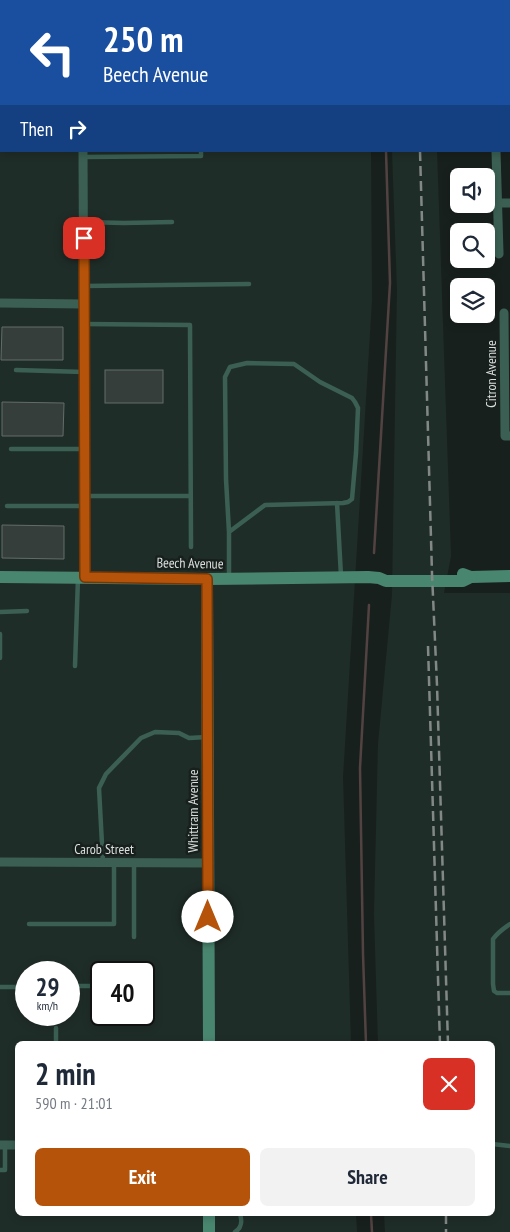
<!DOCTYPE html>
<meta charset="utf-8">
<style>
body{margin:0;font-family:"PT Sans Narrow",sans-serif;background:#f2f2f3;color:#1f2937;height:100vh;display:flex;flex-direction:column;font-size:19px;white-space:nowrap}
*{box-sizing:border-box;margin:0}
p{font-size:16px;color:#747a83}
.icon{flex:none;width:28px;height:28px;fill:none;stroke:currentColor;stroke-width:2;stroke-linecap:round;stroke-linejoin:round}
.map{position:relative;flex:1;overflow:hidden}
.details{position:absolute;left:15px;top:1041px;width:480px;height:175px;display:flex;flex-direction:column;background:#fff;border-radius:8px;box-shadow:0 2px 8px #0003}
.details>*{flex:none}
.banner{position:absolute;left:0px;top:0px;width:510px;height:152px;box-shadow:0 2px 8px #0003;background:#1a4fa0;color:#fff;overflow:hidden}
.tools{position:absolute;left:450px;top:168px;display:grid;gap:10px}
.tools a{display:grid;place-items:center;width:45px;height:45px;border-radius:8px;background:#fff;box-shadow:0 2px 8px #0003;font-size:25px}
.speed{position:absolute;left:15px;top:961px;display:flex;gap:10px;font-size:25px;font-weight:700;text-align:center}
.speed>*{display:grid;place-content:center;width:65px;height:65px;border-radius:50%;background:#fff;box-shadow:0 2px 8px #0003;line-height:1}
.speed small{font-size:12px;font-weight:400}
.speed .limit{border:2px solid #111;border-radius:8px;background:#fff;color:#111}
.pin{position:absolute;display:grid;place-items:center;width:42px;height:42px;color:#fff;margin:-21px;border-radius:10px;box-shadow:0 2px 8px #0006}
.me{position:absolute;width:55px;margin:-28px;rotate:0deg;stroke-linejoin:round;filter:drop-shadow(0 0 4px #0008)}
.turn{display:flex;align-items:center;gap:18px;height:105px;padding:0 20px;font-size:22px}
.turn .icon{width:65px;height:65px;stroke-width:2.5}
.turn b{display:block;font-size:35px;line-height:42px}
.then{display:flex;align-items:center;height:48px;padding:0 20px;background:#0003;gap:10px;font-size:19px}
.round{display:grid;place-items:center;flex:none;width:52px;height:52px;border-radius:8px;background:#f2f2f3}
.overview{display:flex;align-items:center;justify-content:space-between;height:85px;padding:0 20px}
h1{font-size:30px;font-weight:700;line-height:38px}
.cta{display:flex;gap:10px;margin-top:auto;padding:10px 20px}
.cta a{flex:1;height:58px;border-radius:8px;background:#b45309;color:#fff;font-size:20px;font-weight:700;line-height:58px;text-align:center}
.cta a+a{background:#f2f2f3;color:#1f2937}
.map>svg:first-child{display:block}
.built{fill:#1f2d28;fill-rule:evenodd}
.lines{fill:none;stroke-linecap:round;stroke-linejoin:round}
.stream{stroke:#524342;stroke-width:2.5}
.building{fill:#363e3b;stroke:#636c68}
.lane{stroke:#3b6053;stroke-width:4.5}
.street{stroke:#3b6053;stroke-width:9}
.secondary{stroke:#498670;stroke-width:12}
.rail{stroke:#828885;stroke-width:2.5;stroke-dasharray:10 5;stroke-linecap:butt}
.route-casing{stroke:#753606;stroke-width:12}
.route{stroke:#b45309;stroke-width:9}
.labels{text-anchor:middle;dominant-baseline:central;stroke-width:5;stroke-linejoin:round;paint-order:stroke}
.street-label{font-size:14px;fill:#dadfdd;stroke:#18201d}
</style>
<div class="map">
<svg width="510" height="1232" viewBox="0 0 510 1232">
<rect width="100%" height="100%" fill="#18201d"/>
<!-- built -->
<g class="built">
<path d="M 0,0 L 368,0 L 368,1 L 1,1 L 1,151 L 371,151 L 372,300 L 343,777 L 351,1044 L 18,1044 L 18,1214 L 356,1214 L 357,1232 L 0,1232 ZM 26,972 L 69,972 L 69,1015 L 26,1015 ZM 101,972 L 144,972 L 144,1015 L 101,1015 Z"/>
<path d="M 392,151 L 437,151 L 451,556 L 444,593 L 510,593 L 510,1232 L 385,1232 L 384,1214 L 492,1214 L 492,1044 L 378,1044 L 374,914 L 378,744 L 392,595 L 397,290 Z"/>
</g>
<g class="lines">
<!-- stream -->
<g class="stream">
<path d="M 382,0 L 382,1"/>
<path d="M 374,553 L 390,283 L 386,151"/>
<path d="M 366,1044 L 363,954 L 360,768 L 369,605"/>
<path d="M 371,1214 L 372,1232"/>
</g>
</g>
<!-- building -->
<g class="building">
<path d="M 2,327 L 63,327 L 63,360 L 1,360 Z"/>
<rect x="105" y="370" width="58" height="33"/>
<path d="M 2,402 L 64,403 L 63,436 L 2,436 Z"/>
<path d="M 2,525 L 64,526 L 64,559 L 2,558 Z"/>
</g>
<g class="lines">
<!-- lane -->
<g class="lane">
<path d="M 0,129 L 1,129"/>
<path d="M 83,157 L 201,156 L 201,151"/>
<path d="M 83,222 L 124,223 L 172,222"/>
<path d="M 84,286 L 249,284"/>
<path d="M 84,324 L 190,325 L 191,547"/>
<path d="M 16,370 L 84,372"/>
<path d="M 11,449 L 84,449"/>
<path d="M 84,496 L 190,496"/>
<path d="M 337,503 L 341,576"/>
<path d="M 7,506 L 85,506"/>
<path d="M 229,577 L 229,532 L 265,505 L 343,503 L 348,502 L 352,499 L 356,453 L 358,408 L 355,402 L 352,398 L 320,382 L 294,364 L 247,363 L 230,367 L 225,377 L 226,479 L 229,532"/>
<path d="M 0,612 L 27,611"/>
<path d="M 0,634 L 0,658"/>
<path d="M 75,666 L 78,578"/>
<path d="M 103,863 L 99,788 L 106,774 L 141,738 L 155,732 L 179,733 L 189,738 L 207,737"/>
<path d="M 29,924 L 114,924 L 114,863"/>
<path d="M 510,924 C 503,929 498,932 493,939 L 493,984 L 494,991 L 497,993 L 510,993"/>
<path d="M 134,937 L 134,863"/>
<path d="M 69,986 L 101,986"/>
<path d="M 0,987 L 26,987"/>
<path d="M 56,1044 L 56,1028"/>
<path d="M 492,1144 L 510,1146"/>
<path d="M 0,1170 L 5,1170 L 5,1145"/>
<path d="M 235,1232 C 242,1228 242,1220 240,1214"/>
</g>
<!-- street -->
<g class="street">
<path d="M 83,0 L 83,1"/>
<path d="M 489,0 L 489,1"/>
<path d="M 509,16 L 510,16"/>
<path d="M 83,151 L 85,577"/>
<path d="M 496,151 L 499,254"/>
<path d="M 498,203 L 510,203"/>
<path d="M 0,303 L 84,304"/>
<path d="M 504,313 L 505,436 L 510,436"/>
<path d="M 0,862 L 208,863"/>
<path d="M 0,1145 L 18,1145"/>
</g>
<!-- secondary -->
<g class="secondary">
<path d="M 463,574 L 471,577 L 510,576"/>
<path d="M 0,577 L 207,579 L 368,577 L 379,578 L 386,581 L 463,581 L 471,577"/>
<path d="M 207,579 L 209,1044"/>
<path d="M 209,1214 L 209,1232"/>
</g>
<!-- rail -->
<g class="rail">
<path d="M 349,0 L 349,1"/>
<path d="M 403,0 L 403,1"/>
<path d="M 416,0 L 416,1"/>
<path d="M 420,151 L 432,574 L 437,685 L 448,1044"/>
<path d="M 428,646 L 440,1044"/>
<path d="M 446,1214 L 446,1232"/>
</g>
</g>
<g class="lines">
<defs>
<path id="route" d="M 84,238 L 85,577 L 207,579 L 208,917"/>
</defs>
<!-- route casing -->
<use href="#route" class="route-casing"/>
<!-- route -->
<use href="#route" class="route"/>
</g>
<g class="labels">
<!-- street labels -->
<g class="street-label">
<text transform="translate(491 374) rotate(-90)">Citron Avenue</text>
<text transform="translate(190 563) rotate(1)">Beech Avenue</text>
<text transform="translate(193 811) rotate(-90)">Whittram Avenue</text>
<text x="104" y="849">Carob Street</text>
</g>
</g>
</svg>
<div class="tools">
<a><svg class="icon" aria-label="sound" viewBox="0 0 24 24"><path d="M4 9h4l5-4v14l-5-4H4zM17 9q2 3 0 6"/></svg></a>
<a><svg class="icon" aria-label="search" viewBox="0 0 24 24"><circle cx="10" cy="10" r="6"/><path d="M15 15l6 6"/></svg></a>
<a><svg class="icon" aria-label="layers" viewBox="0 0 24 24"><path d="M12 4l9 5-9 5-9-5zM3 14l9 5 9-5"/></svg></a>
</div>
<div class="speed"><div>29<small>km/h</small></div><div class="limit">40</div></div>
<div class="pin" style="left:84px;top:238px;background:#d93025"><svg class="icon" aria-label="arrive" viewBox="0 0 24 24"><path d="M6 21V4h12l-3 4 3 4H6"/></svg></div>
<svg class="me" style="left:208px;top:917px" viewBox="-20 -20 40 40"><circle r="19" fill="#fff"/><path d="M0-13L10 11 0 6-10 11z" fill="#b45309"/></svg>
<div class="banner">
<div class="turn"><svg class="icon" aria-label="left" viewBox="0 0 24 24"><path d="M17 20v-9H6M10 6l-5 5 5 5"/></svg><div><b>250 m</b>Beech Avenue</div></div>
<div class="then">Then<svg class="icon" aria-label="right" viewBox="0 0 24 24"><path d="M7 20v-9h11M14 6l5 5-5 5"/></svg></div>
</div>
<section class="details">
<div class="overview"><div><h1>2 min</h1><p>590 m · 21:01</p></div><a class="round" style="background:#d93025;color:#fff"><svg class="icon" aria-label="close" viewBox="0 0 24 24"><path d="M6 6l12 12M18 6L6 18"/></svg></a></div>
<div class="cta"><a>Exit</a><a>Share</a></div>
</section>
</div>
